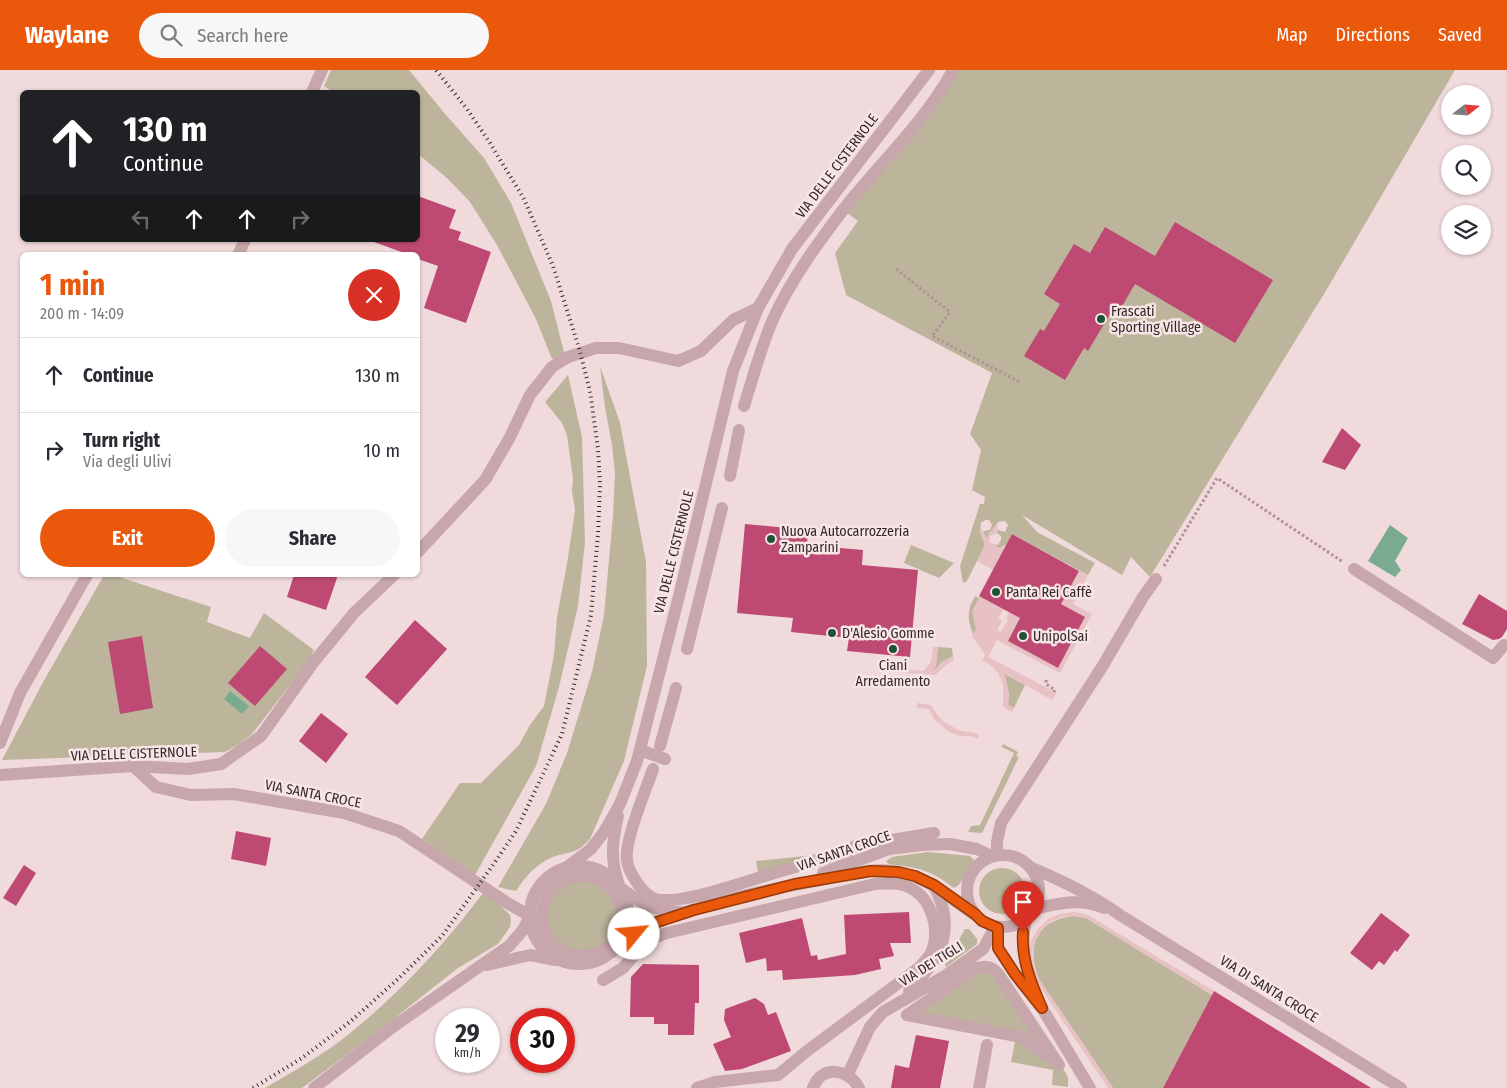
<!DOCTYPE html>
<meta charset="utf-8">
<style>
body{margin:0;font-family:"Fira Sans Condensed",sans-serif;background:#f7f7f7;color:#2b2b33;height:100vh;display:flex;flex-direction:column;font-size:19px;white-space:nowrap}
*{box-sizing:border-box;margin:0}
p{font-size:16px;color:#7c7c81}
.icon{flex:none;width:28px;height:28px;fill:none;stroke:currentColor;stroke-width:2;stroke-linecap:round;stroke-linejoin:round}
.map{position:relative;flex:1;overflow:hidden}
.side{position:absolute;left:20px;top:182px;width:400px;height:325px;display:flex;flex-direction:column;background:#fff;border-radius:8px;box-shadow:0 1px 4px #0004}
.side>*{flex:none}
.guide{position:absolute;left:20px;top:20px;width:400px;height:152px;border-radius:8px;box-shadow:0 1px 4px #0004;background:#202124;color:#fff;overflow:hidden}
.needle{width:32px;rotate:73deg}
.controls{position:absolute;left:1441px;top:15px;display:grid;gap:10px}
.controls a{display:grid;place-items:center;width:50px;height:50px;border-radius:50%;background:#fff;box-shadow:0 1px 4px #0004;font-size:25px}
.speed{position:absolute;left:435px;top:938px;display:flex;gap:10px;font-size:25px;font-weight:700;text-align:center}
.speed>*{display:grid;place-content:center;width:65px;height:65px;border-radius:50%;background:#fff;box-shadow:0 1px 4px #0004;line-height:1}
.speed small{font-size:12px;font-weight:400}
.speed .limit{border:8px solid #d22;background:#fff;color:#111}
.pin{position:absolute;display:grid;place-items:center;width:42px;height:42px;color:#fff;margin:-51px -21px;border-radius:50% 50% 50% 0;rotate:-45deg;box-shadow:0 0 5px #0007}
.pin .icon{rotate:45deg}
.me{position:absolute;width:55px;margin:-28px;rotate:62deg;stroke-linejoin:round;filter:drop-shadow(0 0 4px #0008)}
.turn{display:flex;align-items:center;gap:18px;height:105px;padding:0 20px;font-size:22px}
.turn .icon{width:65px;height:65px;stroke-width:2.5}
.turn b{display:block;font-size:35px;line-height:42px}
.lanes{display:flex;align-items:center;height:48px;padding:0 20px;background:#0003;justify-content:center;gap:25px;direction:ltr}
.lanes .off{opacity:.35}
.round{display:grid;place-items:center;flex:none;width:52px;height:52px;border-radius:26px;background:#f7f7f7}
.summary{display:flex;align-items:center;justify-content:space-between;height:85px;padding:0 20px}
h1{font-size:30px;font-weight:700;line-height:38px;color:#ea580c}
.action{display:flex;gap:10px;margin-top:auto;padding:10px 20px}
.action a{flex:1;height:58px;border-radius:30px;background:#ea580c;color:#fff;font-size:20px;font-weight:700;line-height:58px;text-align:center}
.action a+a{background:#f7f7f7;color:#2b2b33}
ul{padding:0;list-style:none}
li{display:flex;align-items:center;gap:15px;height:75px;padding:0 20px;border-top:1px solid #e1e1e2}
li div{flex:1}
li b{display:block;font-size:19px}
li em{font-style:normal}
header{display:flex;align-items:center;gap:30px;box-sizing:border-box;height:70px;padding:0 25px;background:#ea580c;color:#fff}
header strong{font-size:24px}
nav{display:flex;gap:28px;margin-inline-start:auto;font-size:18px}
.search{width:350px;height:45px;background:#f7f7f7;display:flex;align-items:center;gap:12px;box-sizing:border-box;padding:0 18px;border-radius:28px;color:#7c7c81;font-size:19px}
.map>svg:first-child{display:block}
.green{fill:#bdb59b}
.plaza{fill:#e7c1c3}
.water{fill:#7aab90}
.building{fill:#be4972}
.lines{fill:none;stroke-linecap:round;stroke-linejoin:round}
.path{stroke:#b29196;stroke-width:3;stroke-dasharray:2.5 2.5;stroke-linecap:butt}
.minor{stroke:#c7a7ab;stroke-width:12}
.rail{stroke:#33272a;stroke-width:4;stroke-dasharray:1 4;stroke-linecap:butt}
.route-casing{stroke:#983908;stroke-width:12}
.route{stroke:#ea580c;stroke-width:9}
.poi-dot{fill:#1f5237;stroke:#f8e6e6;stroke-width:2}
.labels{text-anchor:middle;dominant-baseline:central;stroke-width:5;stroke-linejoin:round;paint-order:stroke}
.street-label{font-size:14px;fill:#33272a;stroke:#f8e6e6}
.poi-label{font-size:14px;fill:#33272a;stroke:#f8e6e6;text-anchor:start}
</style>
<header>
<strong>Waylane</strong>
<div class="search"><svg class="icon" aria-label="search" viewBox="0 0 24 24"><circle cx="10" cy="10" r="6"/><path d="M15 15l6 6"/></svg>Search here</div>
<nav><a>Map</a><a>Directions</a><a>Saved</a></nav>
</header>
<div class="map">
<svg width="1507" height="1018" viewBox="0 0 1507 1018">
<rect width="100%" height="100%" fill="#f0dadb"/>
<!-- green -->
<g class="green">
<path d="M 331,0 L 409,0 L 446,45 L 484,88 L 511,133 L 551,231 L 565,286 L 552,289 L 536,249 L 497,175 L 470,132 L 447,108 L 418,84 L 418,22 L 333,22 L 324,16 Z"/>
<path d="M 953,0 L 1455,0 L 1327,219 L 1150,507 L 1131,487 L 1122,505 L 1022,445 L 1037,462 L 1095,493 L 1088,505 L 1012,464 L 1007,474 L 999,478 L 992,474 L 998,475 L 1001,470 L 1001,466 L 997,463 L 998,460 L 1005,462 L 1008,455 L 1005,451 L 998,452 L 987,470 L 983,461 L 990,460 L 992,455 L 989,450 L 985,450 L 981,453 L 980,460 L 985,475 L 967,511 L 963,513 L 960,496 L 980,434 L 984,434 L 985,427 L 972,420 L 981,380 L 970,364 L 992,303 L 846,225 L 835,183 L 858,151 L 843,140 Z"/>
<path d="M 600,296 L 620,353 L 646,492 L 647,596 L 624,691 L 590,769 C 574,786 572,780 553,787 C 536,794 526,806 516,821 L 498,817 L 546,734 L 567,683 L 592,602 L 604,545 L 613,446 L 615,404 L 612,375 L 605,338 Z"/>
<path d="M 568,305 L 582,367 L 585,472 L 578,536 L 559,617 L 536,696 L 475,805 L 422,769 L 460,713 L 481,713 L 519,675 L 530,655 L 544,636 L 554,585 L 557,547 L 567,494 L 575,440 L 572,421 L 573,409 L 567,365 L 562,353 L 545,332 Z"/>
<path d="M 911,475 L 954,493 L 939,508 L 904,493 Z"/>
<path d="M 104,505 L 113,505 L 211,537 L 207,552 L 250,568 L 264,543 L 314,580 L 310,589 L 252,664 L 239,674 L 225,682 L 2,690 L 42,614 Z"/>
<path d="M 975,526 L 979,528 L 976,560 L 973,564 C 967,549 967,540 975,526 Z"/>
<path d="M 938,577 L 952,578 L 953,586 L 942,592 L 933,602 L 936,595 Z"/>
<path d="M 1003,603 L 1025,615 L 1014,638 L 1008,635 L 1009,625 Z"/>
<path d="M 1003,674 L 1018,682 L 1016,686 L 1019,687 L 982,763 L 968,762 L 971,756 L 980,755 L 1014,683 L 1002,677 Z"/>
<path d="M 855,776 L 759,808 L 756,791 L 805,786 Z"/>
<path d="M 928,782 L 970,786 L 974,790 L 959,815 L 954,818 C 929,799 919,798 889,794 L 886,791 L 892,787 Z"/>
<circle cx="1002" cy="821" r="23"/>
<circle cx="582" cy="846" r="40"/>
<path d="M 483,823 L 500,835 L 510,845 L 511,851 L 510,857 L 498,874 L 458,898 L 372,966 L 302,1018 L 265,1018 C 294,1001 323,985 349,964 C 400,923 444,875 483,823 Z"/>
<path d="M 1074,846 L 1086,848 L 1212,925 L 1163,1018 L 1113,1018 L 1039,909 C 1025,876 1038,849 1074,846 Z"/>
<path d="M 965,859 L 969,859 L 977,869 L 977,874 L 946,897 L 945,895 Z"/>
<path d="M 988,896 L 1066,1003 L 1068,1008 L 1068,1017 L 1052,1015 L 1053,1000 L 1011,992 L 1016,966 L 907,945 Z"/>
</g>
<!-- plaza -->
<g class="plaza">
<path d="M 980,455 L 986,469 L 989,463 L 997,455 L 998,460 L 997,463 L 990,466 L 990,472 L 999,478 L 1007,474 L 993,500 L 977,491 L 985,475 L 980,463 Z"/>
<path d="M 1079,501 L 1088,505 L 1073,534 L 1092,544 L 1060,603 L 997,570 L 988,587 L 1057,623 L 1052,630 L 1004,603 L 1007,613 L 1009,625 L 1008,635 L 1014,638 L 1012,642 L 1003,637 L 1003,614 L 998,603 L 992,596 L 982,590 L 985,585 L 972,566 L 976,560 L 972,541 L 979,528 L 978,528 L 979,526 L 1004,539 L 998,549 L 1002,551 L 997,560 L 1001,562 L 1008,550 L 1006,548 L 1009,542 L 1020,548 L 1008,571 L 1058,598 L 1085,547 L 1061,534 Z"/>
<path d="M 933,577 L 938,577 L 936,595 L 934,600 L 947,589 L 953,586 L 954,590 L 946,595 L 935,605 L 890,602 L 891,597 L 923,601 L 931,592 Z"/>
<path d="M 917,633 L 931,635 L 938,646 L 945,653 L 961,661 L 975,663 L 978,665 L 979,669 L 970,666 L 960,666 L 949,662 L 934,649 L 929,639 L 917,638 Z"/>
<path d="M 1073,842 L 1086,844 L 1214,921 L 1212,925 L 1086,848 L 1074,846 L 1061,847 L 1050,852 L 1041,861 L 1035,872 L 1032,885 L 1034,897 L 1039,909 L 1113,1018 L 1108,1018 L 1036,911 L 1029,885 L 1031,871 L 1038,859 L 1048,849 L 1060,844 Z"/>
</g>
<!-- water -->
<g class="water">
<path d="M 1390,455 L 1408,468 L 1395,491 L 1401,500 L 1395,507 L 1368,491 Z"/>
<path d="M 230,621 L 249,636 L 242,644 L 224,629 Z"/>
</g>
<!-- building -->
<g class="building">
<path d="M 418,126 L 456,140 L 449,158 L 461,162 L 458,170 L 491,182 L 466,253 L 424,238 L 438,196 L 418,189 L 418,185 L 410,185 L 374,172 L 375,170 L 418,170 Z"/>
<path d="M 1175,152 L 1273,210 L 1235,273 L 1135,214 L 1121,238 L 1116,234 L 1088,281 L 1084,278 L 1065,310 L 1024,286 L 1040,259 L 1044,261 L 1060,234 L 1044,224 L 1074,174 L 1090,183 L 1105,157 L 1155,186 Z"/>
<path d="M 1342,358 L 1361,375 L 1345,400 L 1322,392 Z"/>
<path d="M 745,454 L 808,460 L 807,475 L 863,480 L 862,495 L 918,500 L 910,587 L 847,581 L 849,568 L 791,562 L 793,548 L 737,543 Z"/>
<path d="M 1012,464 L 1079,501 L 1061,534 L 1085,547 L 1058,598 L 1008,571 L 1020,548 L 979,526 Z"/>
<path d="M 294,505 L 338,505 L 326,540 L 287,527 Z"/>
<path d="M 1479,524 L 1507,541 L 1507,559 L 1502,567 L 1499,569 L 1493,570 L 1462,554 Z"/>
<path d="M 415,550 L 447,579 L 397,635 L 365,607 Z"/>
<path d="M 142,566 L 153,638 L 120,644 L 108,572 Z"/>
<path d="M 260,576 L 287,599 L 255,636 L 228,613 Z"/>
<path d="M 321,643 L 348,664 L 326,693 L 299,671 Z"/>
<path d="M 236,761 L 271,768 L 266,796 L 231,789 Z"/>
<path d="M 24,795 L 36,803 L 16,836 L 3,828 Z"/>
<path d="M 909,842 L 911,873 L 890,873 L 894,886 L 879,889 L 881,899 L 855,905 L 783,910 L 782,900 L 767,901 L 766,888 L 746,893 L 739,863 L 802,848 L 811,886 L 817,885 L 818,890 L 846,884 L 844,845 Z"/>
<path d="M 1381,843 L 1410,865 L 1397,882 L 1395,880 L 1384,895 L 1379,891 L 1372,900 L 1350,883 Z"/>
<path d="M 643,894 L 699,895 L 699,933 L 695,933 L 694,965 L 668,965 L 668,954 L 654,954 L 654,947 L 630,947 L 631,907 Z"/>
<path d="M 1214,921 L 1371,1018 L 1163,1018 Z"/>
<path d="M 755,928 L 764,934 L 768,945 L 776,942 L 791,981 L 742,999 L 725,1001 L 713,974 L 731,967 L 724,950 L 725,939 Z"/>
<path d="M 916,965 L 949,971 L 940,1018 L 891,1018 L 895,995 L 909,998 Z"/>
</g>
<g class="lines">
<!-- path -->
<g class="path">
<path d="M 896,199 L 950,242 L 932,266 L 1020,312"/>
<path d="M 1164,496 L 1217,408 L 1343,492"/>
<path d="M 1046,610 L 1046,614 L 1055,620 L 1054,622"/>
</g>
<!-- minor -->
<g class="minor">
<path d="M 312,22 L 322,0"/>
<path d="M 238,185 L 245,170"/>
<path d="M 744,336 C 753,307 761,277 773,249 C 791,210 817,174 843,140 C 879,94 925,52 953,0"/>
<path d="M 730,406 L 739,360"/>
<path d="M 418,482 L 485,410 L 509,369 L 530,325 L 552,297 L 568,287 L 596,278 L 619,278 L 678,291 L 701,281 L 733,250 L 758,238"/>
<path d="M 1354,499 L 1493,588 L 1504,575"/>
<path d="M 687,579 L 722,438"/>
<path d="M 0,673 L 20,623 L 87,505"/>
<path d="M 660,676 L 676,618"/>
<path d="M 640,680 L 665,689"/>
<path d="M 133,696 L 156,717 L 191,725 L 234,724 L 344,743 L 399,761 L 509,834 L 530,846"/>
<path d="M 653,699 C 646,720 624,771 627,790 C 628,802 643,825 655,829 C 679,835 734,815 758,808 C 787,799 817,791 846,783 L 855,776 L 934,763"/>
<path d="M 0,705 L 133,696 L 188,699 L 221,694 L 261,666 L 313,593 L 354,543 L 394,505"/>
<path d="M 618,746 C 612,773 610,789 619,815"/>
<circle cx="1003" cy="821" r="36"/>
<path d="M 997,785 L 997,772 L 1001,753 L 1102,597 L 1143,527 L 1156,509"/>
<circle cx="579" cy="845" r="49"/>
<path d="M 567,797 L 591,779 L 604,762 L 620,734 L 637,691 L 680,522 L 733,301 L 758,238 L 792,179 L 929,0"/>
<path d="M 1032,798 C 1063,811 1092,825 1120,845 L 1401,1018"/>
<path d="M 823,803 L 889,779 L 922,775 L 950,774 L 977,779 L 991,786"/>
<circle cx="582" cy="846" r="40"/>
<path d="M 622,819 C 642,834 656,841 681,842"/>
<path d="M 1035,839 C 1058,833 1081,828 1104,838"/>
<path d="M 1026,850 C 1020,874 1025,898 1035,922"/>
<path d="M 998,858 L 998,878 L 1015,904 L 1042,938 L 1090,1018"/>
<path d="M 612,882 C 626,871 639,859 656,853 C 707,832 771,819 825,809 C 848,804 876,797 900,802 C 929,808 951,829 975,845"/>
<path d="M 487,895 L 530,885 L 555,890"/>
<path d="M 603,910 L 623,898 L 647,870 L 667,863 L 875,814 C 885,813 896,812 906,816 C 932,826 942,861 930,885 C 927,889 923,893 920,897 L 807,981 L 778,1005 L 715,1012 L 697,1018"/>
<path d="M 909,921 C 940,889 957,861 935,818"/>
<path d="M 907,945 L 974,899 C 985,895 992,896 999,905 L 1059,995"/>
<path d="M 907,945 L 1021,967 L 1049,987"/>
<path d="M 848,1004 L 870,957 L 883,942 L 945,906 L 983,879 L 995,857"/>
<path d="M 314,1018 L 394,956 L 509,876 L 523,860 L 530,846"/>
<path d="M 813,1018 C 821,994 849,999 859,1018"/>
<path d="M 979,1018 L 987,975"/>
</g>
<!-- rail -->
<path class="rail" d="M 253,1018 L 302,988 L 351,951 L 399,908 L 442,866 L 493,795 L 516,761 L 562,664 L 591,545 L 598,464 L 600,415 L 598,379 L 590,321 L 579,278 L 553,196 L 524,129 L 490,73 L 467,39 L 436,0"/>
</g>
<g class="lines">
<defs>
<path id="route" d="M 634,864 L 654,853 L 694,840 L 795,814 L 871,801 L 898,802 L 915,806 L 934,815 L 975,844 L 982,851 L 998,858 L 998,878 L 1015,904 L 1042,938 C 1031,913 1021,889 1023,862"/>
</defs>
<!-- route casing -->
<use href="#route" class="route-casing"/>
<!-- route -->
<use href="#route" class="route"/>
</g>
<!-- markers -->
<g class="poi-dot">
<circle cx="1101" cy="249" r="5"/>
<circle cx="771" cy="469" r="5"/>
<circle cx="996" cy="522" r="5"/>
<circle cx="832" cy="563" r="5"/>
<circle cx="1023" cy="566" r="5"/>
<circle cx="893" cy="579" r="5"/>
</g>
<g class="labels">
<!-- street labels -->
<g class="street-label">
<text transform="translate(837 96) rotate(-53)">VIA DELLE CISTERNOLE</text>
<text transform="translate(674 482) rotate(-76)">VIA DELLE CISTERNOLE</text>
<text transform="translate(134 684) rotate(-2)">VIA DELLE CISTERNOLE</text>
<text transform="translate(313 724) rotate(11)">VIA SANTA CROCE</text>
<text transform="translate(844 781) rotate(-19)">VIA SANTA CROCE</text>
<text transform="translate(931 894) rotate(-32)">VIA DEI TIGLI</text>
<text transform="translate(1269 919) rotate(32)">VIA DI SANTA CROCE</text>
</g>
<!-- poi labels -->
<g class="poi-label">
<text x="1111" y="241">Frascati<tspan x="1111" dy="16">Sporting Village</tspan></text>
<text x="781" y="461">Nuova Autocarrozzeria<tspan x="781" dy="16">Zamparini</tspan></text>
<text x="1006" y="522">Panta Rei Caffè</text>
<text x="842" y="563">D'Alesio Gomme</text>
<text x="1033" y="566">UnipolSai</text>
<text x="893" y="595" text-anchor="middle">Ciani<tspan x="893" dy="16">Arredamento</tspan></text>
</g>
</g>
</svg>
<div class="controls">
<a><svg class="needle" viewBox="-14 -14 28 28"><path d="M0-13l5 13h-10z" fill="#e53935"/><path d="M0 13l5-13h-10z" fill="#7c7c81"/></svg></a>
<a><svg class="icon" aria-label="search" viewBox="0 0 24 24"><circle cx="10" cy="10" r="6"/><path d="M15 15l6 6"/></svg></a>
<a><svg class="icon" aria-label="layers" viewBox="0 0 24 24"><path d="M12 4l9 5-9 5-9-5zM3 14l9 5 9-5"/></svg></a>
</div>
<div class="speed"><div>29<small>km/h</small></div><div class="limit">30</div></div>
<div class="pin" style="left:1023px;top:862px;background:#d93025"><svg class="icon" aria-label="arrive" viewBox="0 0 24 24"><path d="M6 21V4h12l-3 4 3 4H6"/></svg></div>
<svg class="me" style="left:634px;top:864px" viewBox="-20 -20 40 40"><circle r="19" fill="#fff"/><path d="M0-13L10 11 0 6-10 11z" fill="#ea580c"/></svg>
<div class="guide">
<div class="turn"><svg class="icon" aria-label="ahead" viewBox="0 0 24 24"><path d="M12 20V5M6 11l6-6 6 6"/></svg><div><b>130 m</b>Continue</div></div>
<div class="lanes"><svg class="icon off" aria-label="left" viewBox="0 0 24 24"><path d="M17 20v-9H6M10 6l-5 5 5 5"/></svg><svg class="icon" aria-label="ahead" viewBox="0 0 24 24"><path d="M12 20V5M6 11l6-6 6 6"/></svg><svg class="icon" aria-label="ahead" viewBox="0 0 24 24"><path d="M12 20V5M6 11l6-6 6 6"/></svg><svg class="icon off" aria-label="right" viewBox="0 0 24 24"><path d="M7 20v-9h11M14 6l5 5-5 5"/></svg></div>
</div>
<section class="side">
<div class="summary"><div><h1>1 min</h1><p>200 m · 14:09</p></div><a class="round" style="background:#d93025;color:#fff"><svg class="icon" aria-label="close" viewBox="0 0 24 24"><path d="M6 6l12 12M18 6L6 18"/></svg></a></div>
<ul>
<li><svg class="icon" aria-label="ahead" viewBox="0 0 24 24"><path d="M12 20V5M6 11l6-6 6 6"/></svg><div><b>Continue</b></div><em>130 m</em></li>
<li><svg class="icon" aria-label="right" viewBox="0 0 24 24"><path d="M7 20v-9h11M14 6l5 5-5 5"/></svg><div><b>Turn right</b><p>Via degli Ulivi</p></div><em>10 m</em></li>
</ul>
<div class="action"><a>Exit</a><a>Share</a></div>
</section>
</div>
